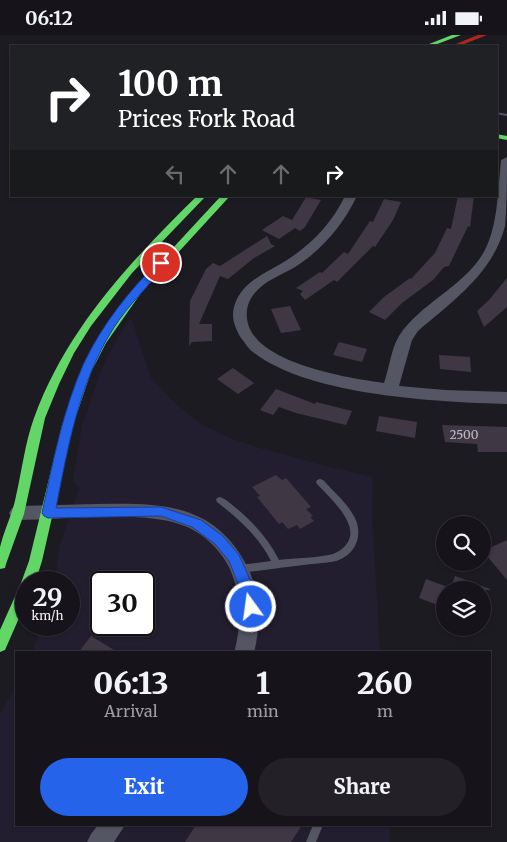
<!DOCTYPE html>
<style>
body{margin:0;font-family:Merriweather,serif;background:#232127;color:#f1f3f6;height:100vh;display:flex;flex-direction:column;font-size:19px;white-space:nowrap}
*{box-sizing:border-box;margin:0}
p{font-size:16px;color:#9e9ea2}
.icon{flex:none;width:28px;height:28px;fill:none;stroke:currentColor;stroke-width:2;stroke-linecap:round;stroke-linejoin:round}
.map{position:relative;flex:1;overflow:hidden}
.drawer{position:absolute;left:15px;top:616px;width:476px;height:175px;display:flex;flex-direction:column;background:#16141a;border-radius:0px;box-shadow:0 1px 4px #0004,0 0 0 1px #353339}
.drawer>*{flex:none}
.banner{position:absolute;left:10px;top:10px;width:488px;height:152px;border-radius:0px;box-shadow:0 1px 4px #0004,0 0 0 1px #353339;background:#202124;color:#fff;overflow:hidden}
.fabs{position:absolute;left:436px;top:481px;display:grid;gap:10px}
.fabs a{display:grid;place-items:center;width:55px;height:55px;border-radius:50%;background:#16141a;box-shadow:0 1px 4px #0004,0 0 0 1px #353339;font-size:25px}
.speed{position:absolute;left:15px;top:536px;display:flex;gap:10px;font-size:25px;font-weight:700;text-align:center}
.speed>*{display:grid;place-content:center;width:65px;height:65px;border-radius:50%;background:#16141a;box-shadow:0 1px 4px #0004,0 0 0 1px #353339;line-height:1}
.speed small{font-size:12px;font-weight:400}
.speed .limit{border:2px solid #111;border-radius:8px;background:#fff;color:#111}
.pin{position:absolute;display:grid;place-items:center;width:42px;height:42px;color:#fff;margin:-21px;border:2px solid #fff;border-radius:50%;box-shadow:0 1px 5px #0007}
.me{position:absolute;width:55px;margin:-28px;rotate:346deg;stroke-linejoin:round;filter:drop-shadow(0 0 4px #0008)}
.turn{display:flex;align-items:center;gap:18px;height:105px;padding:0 25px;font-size:22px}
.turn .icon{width:65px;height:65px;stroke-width:2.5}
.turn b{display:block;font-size:35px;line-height:42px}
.lanes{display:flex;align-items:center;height:48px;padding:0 25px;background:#0003;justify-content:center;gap:25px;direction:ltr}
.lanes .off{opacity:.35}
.eta{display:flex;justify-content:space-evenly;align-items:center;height:85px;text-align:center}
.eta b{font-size:30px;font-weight:800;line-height:35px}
.primary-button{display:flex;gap:10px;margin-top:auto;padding:10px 25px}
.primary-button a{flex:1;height:58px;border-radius:30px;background:#2563eb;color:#fff;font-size:20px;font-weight:800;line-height:58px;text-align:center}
.primary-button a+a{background:#232127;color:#f1f3f6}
.status{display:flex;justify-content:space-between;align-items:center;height:35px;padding:0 25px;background:#16141a;direction:ltr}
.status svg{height:14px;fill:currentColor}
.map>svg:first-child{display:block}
.built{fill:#231e2f;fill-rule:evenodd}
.building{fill:#403745}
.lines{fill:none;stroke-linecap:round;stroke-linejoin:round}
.lane{fill:#545663;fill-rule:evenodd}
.street{fill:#545663;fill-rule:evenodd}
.fast{fill:#63d668;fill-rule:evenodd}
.jam{fill:#b3261e;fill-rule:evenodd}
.route{fill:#2563eb;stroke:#184099}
.labels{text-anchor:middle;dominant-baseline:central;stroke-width:4;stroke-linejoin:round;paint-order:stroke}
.number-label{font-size:12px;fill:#bdbac4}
</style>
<div class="status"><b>06:12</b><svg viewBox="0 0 49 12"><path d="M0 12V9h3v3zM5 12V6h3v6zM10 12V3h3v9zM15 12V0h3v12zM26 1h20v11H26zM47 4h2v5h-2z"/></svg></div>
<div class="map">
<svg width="507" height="807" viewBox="0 0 507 807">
<rect width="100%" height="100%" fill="#1d1b22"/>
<!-- built -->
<g class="built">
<path d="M 131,282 L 151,343 L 175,368 L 201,389 L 227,402 L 256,412 L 325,431 L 373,442 L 372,480 L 380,617 L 32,618 L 42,590 L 69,590 L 69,548 L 54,547 L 60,510 L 79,454 L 73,445 L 82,391 L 100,338 L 114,309 ZM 101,548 L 144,548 L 144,590 L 101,590 Z"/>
<path d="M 16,651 L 16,790 L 389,790 L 390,807 L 0,807 L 0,679 Z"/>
</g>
<!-- building -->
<g class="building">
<path d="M 458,161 L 474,161 L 470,192 L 468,191 L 449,231 L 444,232 L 433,245 L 402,268 L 385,285 L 369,277 L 384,262 L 410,243 L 411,244 L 435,218 L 447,193 L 451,194 Z"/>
<path d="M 306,162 L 321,165 L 305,192 L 300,196 L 295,193 L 279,204 L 262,195 L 283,181 L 292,185 Z"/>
<path d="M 384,164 L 401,167 L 393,185 L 375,212 L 373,211 L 337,247 L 334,245 L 305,265 L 300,259 L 303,256 L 296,253 L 320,237 L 322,238 L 344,217 L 348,219 L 370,186 L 373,187 Z"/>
<path d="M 267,201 L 271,209 L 275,211 L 254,223 L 228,244 L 220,241 L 199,289 L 212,289 L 212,306 L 192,307 L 189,311 L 190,266 L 206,234 L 213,228 L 220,231 Z"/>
<path d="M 507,243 L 507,272 L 484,292 L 477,276 L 489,265 Z"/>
<path d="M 290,271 L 301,295 L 281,298 L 271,274 Z"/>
<path d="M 339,307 L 367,314 L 362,327 L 333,320 Z"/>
<path d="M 439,320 L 470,322 L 471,337 L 440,334 Z"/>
<path d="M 233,333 L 254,348 L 238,359 L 217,344 Z"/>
<path d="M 276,354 L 315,369 L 316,367 L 352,376 L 346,390 L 296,378 L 279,372 L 273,380 L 260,375 Z"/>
<path d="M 379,381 L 417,387 L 415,403 L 376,396 Z"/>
<path d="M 442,390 L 507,392 L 507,417 L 478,417 L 477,409 L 445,407 Z"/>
<path d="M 276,440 L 282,445 L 286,443 L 311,472 L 306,474 L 313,481 L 310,482 L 314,486 L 300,494 L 297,490 L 288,494 L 282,487 L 279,489 L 257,462 L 260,461 L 252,452 Z"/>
<path d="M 507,505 L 507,545 L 483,516 Z"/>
<path d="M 455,541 L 490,554 L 490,555 L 450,555 Z"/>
<path d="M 426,544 L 445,551 L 445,573 L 419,563 Z"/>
<path d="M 91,601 L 119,618 L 78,618 Z"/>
<path d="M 196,790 L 302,790 L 291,807 L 185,807 Z"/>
</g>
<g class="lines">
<!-- lane -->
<g class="lane">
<path d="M 496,77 L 507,79 L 507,81 L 496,79 Z"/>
<path d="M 320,444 L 323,445 C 334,457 348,469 355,483 C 363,500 356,518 339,525 C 331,528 320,528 312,529 C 287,532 264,535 239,538 L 236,537 L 235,534 L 236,531 L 239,530 L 271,526 C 259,502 239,484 217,467 L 216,465 L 217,463 L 220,462 C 226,464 231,469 236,473 C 254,488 269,505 279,525 C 295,523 318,523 333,519 C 339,517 345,512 348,507 C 359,488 329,462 317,449 L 316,447 L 317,445 Z"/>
<path d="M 313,790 L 323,790 L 316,807 L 306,807 Z"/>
</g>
<!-- street -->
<g class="street">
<path d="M 507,122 C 507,144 507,169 505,191 C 493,238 453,266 418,296 L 412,305 L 399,351 L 445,355 L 507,357 L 507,369 C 438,367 309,361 253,317 C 248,314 245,307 241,303 C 233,290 230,278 237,264 C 248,243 269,237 287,225 C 312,209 332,188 345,161 L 357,161 C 343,190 322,215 295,232 C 281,240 264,246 254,259 C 248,266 246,275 247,284 C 252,328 348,343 384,348 C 389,334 391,314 399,301 C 421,267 465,252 485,215 C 498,189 498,154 501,125 Z"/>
<path d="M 98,469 C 162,468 214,468 247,531 C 261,559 261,588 254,618 L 234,618 C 242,588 242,560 229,532 C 221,517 210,505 195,496 C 156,472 65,485 18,485 L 12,483 L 9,478 L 12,473 L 18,471 Z"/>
<path d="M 98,790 L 125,790 L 114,807 L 87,807 L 91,799 Z"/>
</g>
<!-- fast -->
<g class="fast">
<path d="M 452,0 L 461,0 L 432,11 L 424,11 Z"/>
<path d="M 496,99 L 507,101 L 507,105 L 496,103 Z"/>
<path d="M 197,161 L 206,161 L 132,238 L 91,291 L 74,318 L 59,349 L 45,383 L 24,479 L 6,529 L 5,533 L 0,534 C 0,527 0,519 0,512 C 4,495 13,478 16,461 C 22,435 25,408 34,383 C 67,293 130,227 197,161 Z"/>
<path d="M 221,161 L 230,161 L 141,258 L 106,308 L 91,337 L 73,390 L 42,526 L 35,548 L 26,548 L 26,567 L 5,615 L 0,617 L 0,595 L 21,548 L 29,526 L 62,390 L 81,337 L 98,306 L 135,254 Z"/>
</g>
<!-- jam -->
<path class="jam" d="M 478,0 L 487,0 L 459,11 L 451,11 Z"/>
</g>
<!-- route -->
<path class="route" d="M 161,226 L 166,228 C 149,251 128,270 113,294 C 79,348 68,411 56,473 L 161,472 L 201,485 L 223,501 L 239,520 L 255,556 L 258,572 L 256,576 L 251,578 L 246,576 L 241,556 L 229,526 L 215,509 L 192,492 L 161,481 L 48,483 L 44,481 L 42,478 C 53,427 63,375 84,328 C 102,290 129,256 158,227 Z"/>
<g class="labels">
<!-- number labels -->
<g class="number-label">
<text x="464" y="399">2500</text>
</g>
</g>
</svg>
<div class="fabs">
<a><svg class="icon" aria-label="search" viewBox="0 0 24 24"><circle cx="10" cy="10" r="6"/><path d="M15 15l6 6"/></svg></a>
<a><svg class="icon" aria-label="layers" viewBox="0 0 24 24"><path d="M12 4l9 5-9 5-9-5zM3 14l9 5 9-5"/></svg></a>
</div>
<div class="speed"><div>29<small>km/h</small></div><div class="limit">30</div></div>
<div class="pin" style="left:161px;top:228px;background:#d93025"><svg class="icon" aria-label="arrive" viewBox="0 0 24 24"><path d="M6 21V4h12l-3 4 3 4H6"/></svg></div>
<svg class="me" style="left:251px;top:572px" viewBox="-20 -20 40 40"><circle r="17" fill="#2563eb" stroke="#fff" stroke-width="3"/><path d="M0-11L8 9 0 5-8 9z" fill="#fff"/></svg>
<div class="banner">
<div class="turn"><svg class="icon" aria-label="right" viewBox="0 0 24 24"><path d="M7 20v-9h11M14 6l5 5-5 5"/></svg><div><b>100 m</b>Prices Fork Road</div></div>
<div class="lanes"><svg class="icon off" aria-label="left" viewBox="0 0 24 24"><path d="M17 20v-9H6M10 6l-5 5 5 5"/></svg><svg class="icon off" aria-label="ahead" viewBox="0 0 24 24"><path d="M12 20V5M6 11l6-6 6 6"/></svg><svg class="icon off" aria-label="ahead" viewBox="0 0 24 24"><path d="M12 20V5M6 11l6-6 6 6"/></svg><svg class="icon" aria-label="right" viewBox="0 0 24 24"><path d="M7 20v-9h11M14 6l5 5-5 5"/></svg></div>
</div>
<section class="drawer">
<div class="eta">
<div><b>06:13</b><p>Arrival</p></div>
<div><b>1</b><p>min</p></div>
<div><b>260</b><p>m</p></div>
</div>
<div class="primary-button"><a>Exit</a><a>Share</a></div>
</section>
</div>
